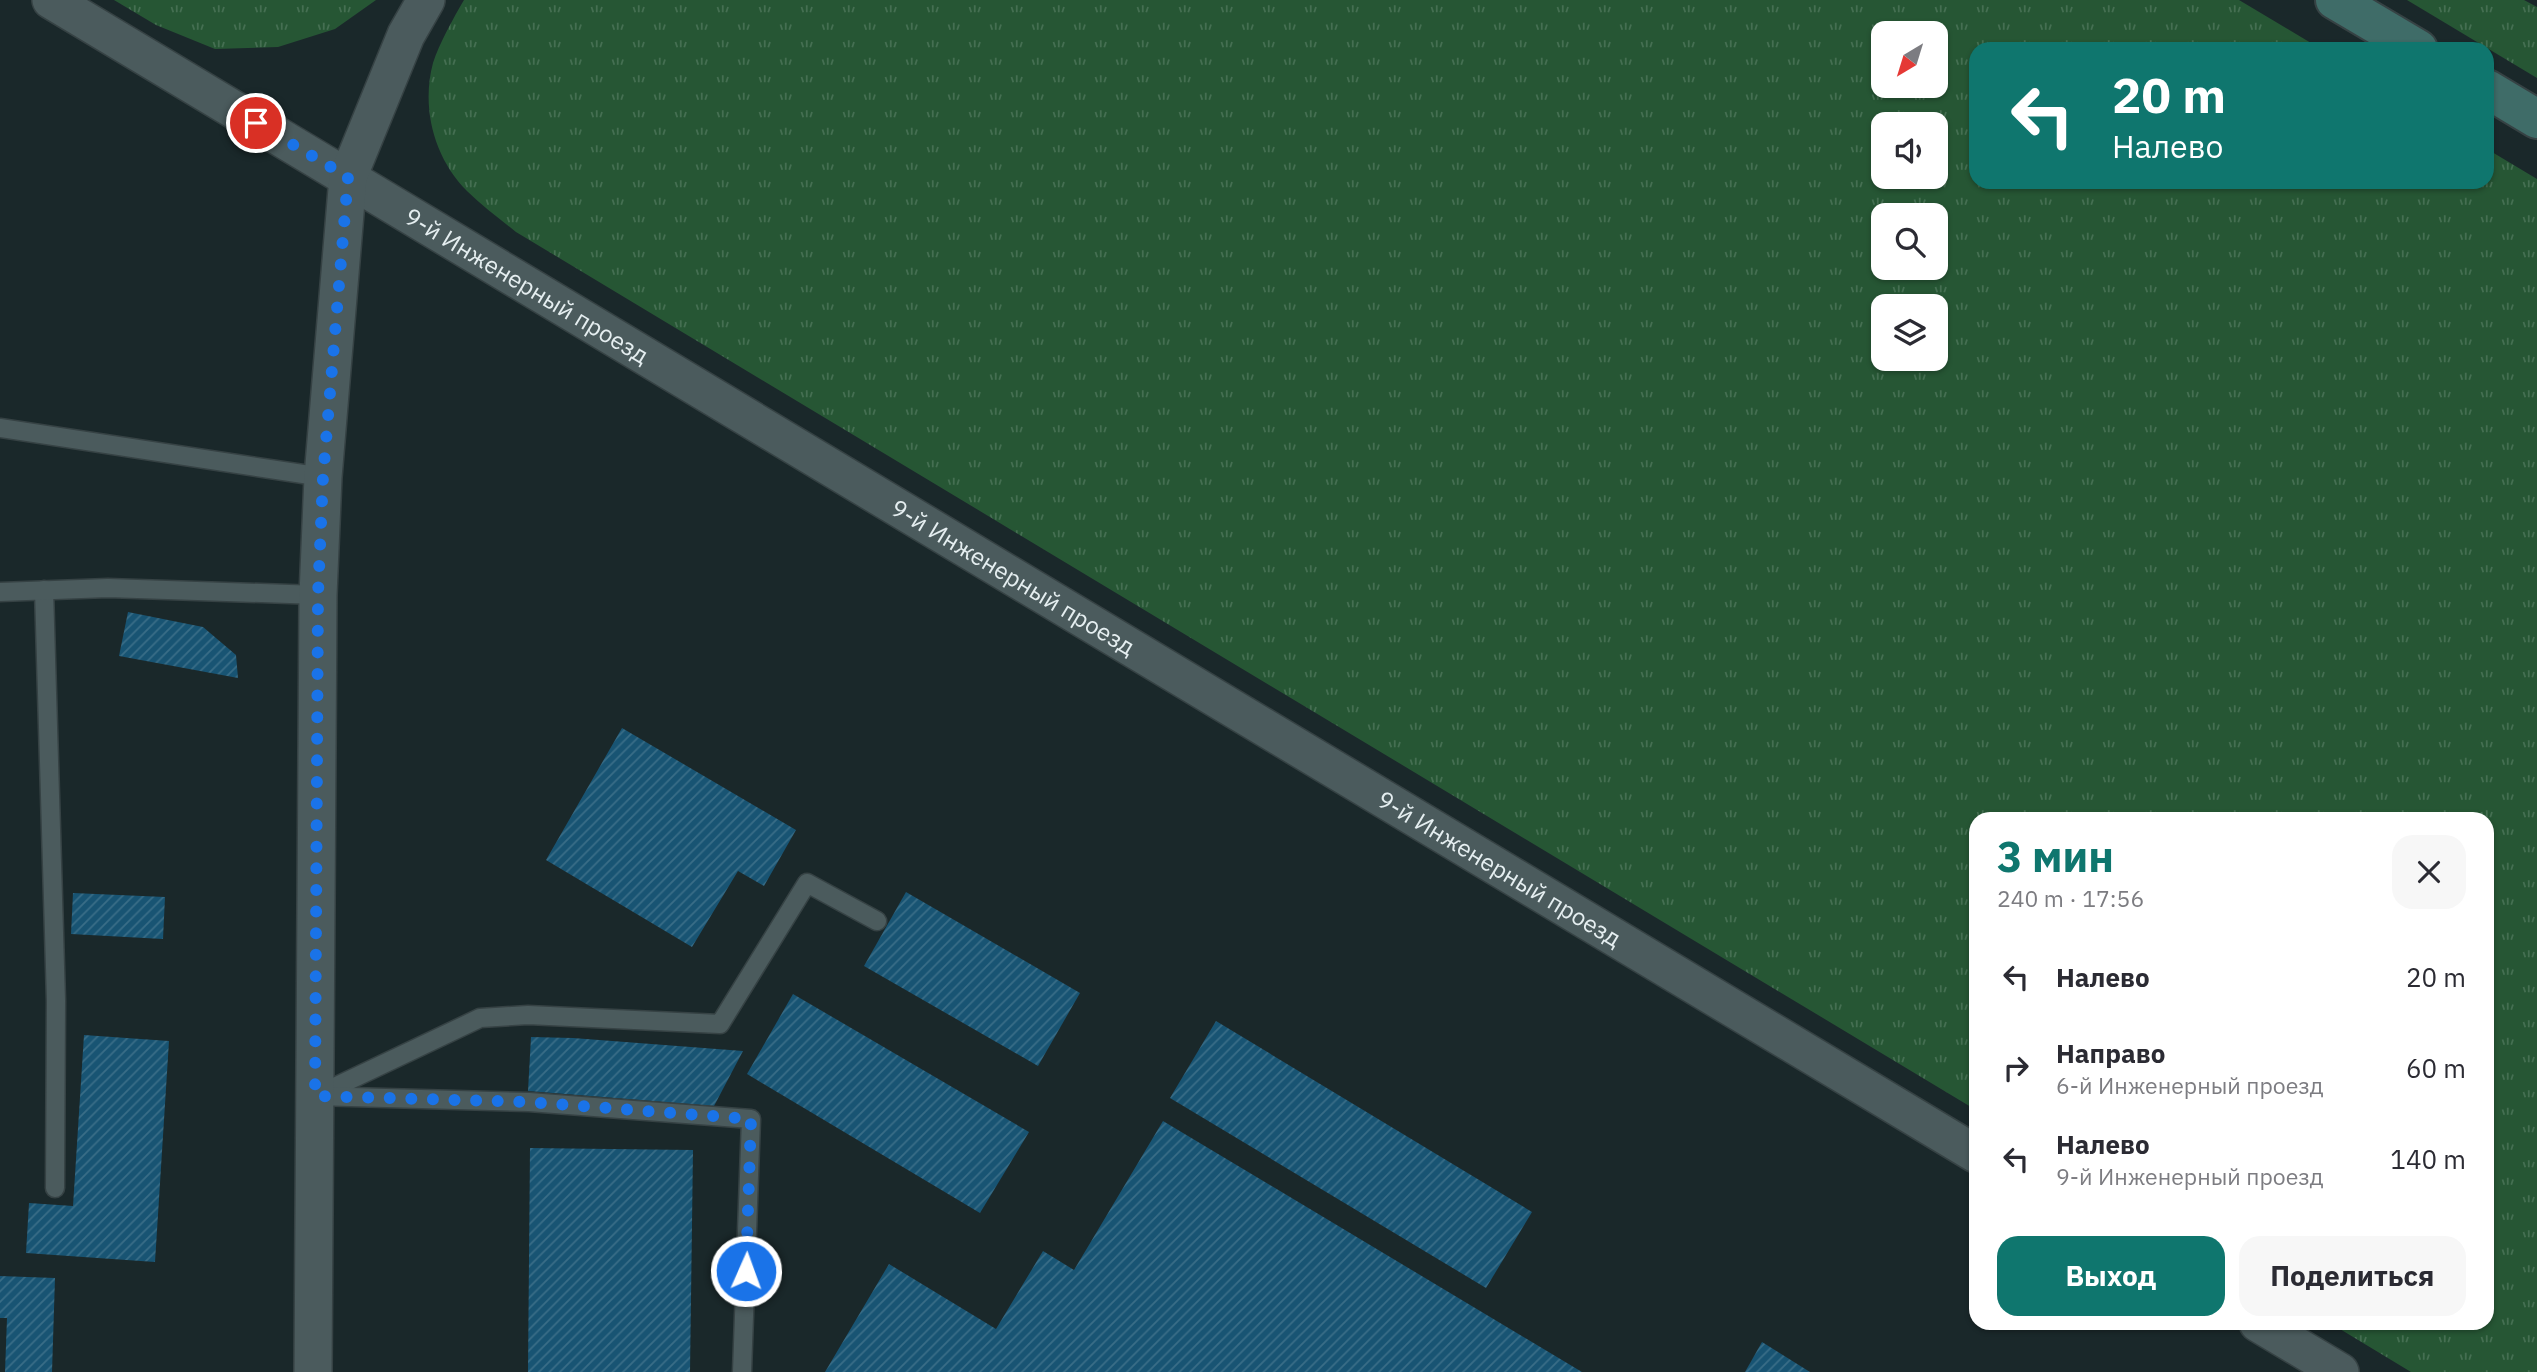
<!DOCTYPE html>
<html lang="ru">
<meta charset="utf-8">
<style>
body{margin:0;font-family:"IBM Plex Sans",sans-serif;background:#f7f7f7;color:#2b2b33;height:100vh;display:flex;flex-direction:column;font-size:26px;white-space:nowrap}
*{box-sizing:border-box;margin:0}
p{font-size:23px;color:#7c7c81}
.icon{flex:none;width:38px;height:38px;fill:none;stroke:currentColor;stroke-width:2;stroke-linecap:round;stroke-linejoin:round}
.map{position:relative;flex:1;overflow:hidden}
.details{position:absolute;left:1969px;top:812px;width:525px;height:518px;display:flex;flex-direction:column;background:#fff;border-radius:21px;box-shadow:0 2px 5px #0004}
.details>*{flex:none}
.top-card{position:absolute;left:1969px;top:42px;width:525px;height:147px;border-radius:21px;box-shadow:0 2px 5px #0004;background:#0f766e;color:#fff;overflow:hidden}
.needle{width:46px;rotate:218deg}
.fabs{position:absolute;left:1871px;top:21px;display:grid;gap:14px}
.fabs a{display:grid;place-items:center;width:77px;height:77px;border-radius:14px;background:#fff;box-shadow:0 2px 5px #0004;font-size:35px}
.pin{position:absolute;display:grid;place-items:center;width:60px;height:60px;color:#fff;margin:-30px;border:4px solid #fff;border-radius:50%;box-shadow:0 2px 7px #0007}
.me{position:absolute;width:77px;margin:-38px;rotate:2deg;stroke-linejoin:round;filter:drop-shadow(0 0 5px #0008)}
.turn{display:flex;align-items:center;gap:24px;height:147px;padding:0 28px;font-size:32px}
.turn .icon{width:91px;height:91px;stroke-width:2.5}
.turn b{display:block;font-size:49px;line-height:60px}
.round{display:grid;place-items:center;flex:none;width:74px;height:74px;border-radius:21px;background:#f7f7f7}
.overview{display:flex;align-items:center;justify-content:space-between;height:119px;padding:0 28px}
h1{font-size:42px;font-weight:700;line-height:52px;color:#0f766e}
.cta{display:flex;gap:14px;margin-top:auto;padding:14px 28px}
.cta a{flex:1;height:80px;border-radius:21px;background:#0f766e;color:#fff;font-size:28px;font-weight:700;line-height:80px;text-align:center}
.cta a+a{background:#f7f7f7;color:#2b2b33}
ul{padding:0;list-style:none}
li{display:flex;align-items:center;gap:21px;height:91px;padding:0 28px}
li div{flex:1}
li b{display:block;font-size:26px}
li em{font-style:normal}
.map>svg:first-child{display:block}
.grass{fill:url(#grass-tufts);fill-rule:evenodd}
.building{fill:url(#building-hatch)}
.lines{fill:none;stroke-linecap:round;stroke-linejoin:round}
.lane-casing{stroke:#364244;stroke-width:21}
.street-casing{stroke:#364244;stroke-width:40}
.secondary-casing{stroke:#364244;stroke-width:42}
.lane{stroke:#4b5b5d;stroke-width:18}
.street{stroke:#4b5b5d;stroke-width:37}
.secondary{stroke:#3f6c68;stroke-width:38}
.route{stroke:#1a73e8;stroke-width:12;stroke-dasharray:0 21.6}
.labels{text-anchor:middle;dominant-baseline:central;stroke-width:7;stroke-linejoin:round;paint-order:stroke}
.street-label{font-size:24px;fill:#e5eef0;stroke:#091010}
</style>
<div class="map">
<svg width="2537" height="1372" viewBox="0 0 2537 1372">
<defs>
<pattern id="grass-tufts" width="24" height="20" patternUnits="userSpaceOnUse" patternTransform="scale(1.75)"><rect width="24" height="20" fill="#265634"/><path d="M3 7l-1-3M5 7V3M7 7l1-3M15 17l-1-3M17 17v-4M19 17l1-3" fill="none" stroke="#456f52"/></pattern>
<pattern id="building-hatch" width="6" height="6" patternUnits="userSpaceOnUse" patternTransform="scale(1.75)"><rect width="6" height="6" fill="#185473"/><path d="M-1 1l2-2M0 6l6-6M5 7l2-2" fill="none" stroke="#396d87"/></pattern>
</defs>
<rect width="100%" height="100%" fill="#1a282a"/>
<!-- grass -->
<g class="grass">
<path d="M 114,0 L 376,0 L 335,29 L 278,47 L 215,49 L 156,25 Z"/>
<path d="M 464,0 L 2239,0 L 2321,49 L 1976,49 L 1976,182 L 2487,182 L 2487,149 L 2537,179 L 2537,1372 L 2411,1372 L 2330,1323 L 2487,1323 L 2487,819 L 1976,819 L 1976,1110 L 516,232 C 500,219 482,206 467,191 C 434,158 421,108 433,63 C 439,44 454,17 464,0 ZM 1883,33 L 1936,33 L 1936,86 L 1883,86 ZM 1883,124 L 1936,124 L 1936,177 L 1883,177 ZM 1883,215 L 1936,215 L 1936,268 L 1883,268 ZM 1883,306 L 1936,306 L 1936,359 L 1883,359 Z"/>
<path d="M 2407,0 L 2524,0 L 2537,7 L 2537,78 Z"/>
</g>
<!-- building -->
<g class="building">
<path d="M 128,612 L 203,627 L 236,655 L 238,678 L 119,656 Z"/>
<path d="M 622,728 L 796,830 L 764,886 L 738,871 L 692,947 L 546,860 Z"/>
<path d="M 906,892 L 1080,993 L 1038,1066 L 864,966 Z"/>
<path d="M 73,893 L 165,897 L 163,939 L 71,934 Z"/>
<path d="M 793,994 L 1029,1132 L 980,1213 L 747,1074 Z"/>
<path d="M 1216,1021 L 1532,1212 L 1486,1288 L 1170,1098 Z"/>
<path d="M 84,1035 L 169,1041 L 155,1262 L 26,1253 L 29,1203 L 73,1206 Z"/>
<path d="M 531,1037 L 573,1038 L 743,1051 L 714,1106 L 528,1091 Z"/>
<path d="M 1163,1121 L 1582,1372 L 825,1372 L 889,1264 L 996,1329 L 1043,1251 L 1074,1270 Z"/>
<path d="M 530,1148 L 693,1150 L 690,1372 L 528,1372 Z"/>
<path d="M 0,1276 L 55,1278 L 52,1372 L 5,1372 L 7,1318 L 0,1318 Z"/>
<path d="M 1762,1342 L 1810,1372 L 1745,1372 Z"/>
</g>
<g class="lines">
<defs>
<g id="lane">
<path d="M 0,428 L 323,477"/>
<path d="M 44,590 L 56,1001 L 55,1188"/>
<path d="M 0,592 L 108,588 L 318,595"/>
<path d="M 318,1095 L 480,1018 L 528,1015 L 720,1024 L 807,883 L 877,921"/>
<path d="M 315,1096 L 529,1102 L 751,1119 L 742,1372"/>
</g>
<g id="street">
<path id="s1" d="M 51,0 L 1976,1154"/>
<path d="M 2258,1323 L 2340,1372"/>
<path d="M 313,1372 L 318,595 L 323,477 L 348,177 L 406,35 L 426,0"/>
</g>
<g id="secondary">
<path d="M 2335,0 L 2418,49"/>
<path d="M 2487,89 L 2537,119"/>
</g>
</defs>
<!-- lane casing -->
<use href="#lane" class="lane-casing"/>
<!-- street casing -->
<use href="#street" class="street-casing"/>
<!-- secondary casing -->
<use href="#secondary" class="secondary-casing"/>
<!-- lane -->
<use href="#lane" class="lane"/>
<!-- street -->
<use href="#street" class="street"/>
<!-- secondary -->
<use href="#secondary" class="secondary"/>
</g>
<g class="lines">
<!-- route -->
<path class="route" d="M 256,123 L 348,177 L 323,477 L 318,595 L 315,1096 L 529,1102 L 751,1119 L 746,1271"/>
</g>
<g class="labels">
<!-- street labels -->
<g class="street-label">
<text stroke="none"><textPath href="#s1" startOffset="555">9-й Инженерный проезд</textPath></text>
<text stroke="none"><textPath href="#s1" startOffset="1122">9-й Инженерный проезд</textPath></text>
<text stroke="none"><textPath href="#s1" startOffset="1689">9-й Инженерный проезд</textPath></text>
</g>
</g>
</svg>
<div class="fabs">
<a><svg class="needle" viewBox="-14 -14 28 28"><path d="M0-13l5 13h-10z" fill="#e53935"/><path d="M0 13l5-13h-10z" fill="#7c7c81"/></svg></a>
<a><svg class="icon" aria-label="sound" viewBox="0 0 24 24"><path d="M4 9h4l5-4v14l-5-4H4zM17 9q2 3 0 6"/></svg></a>
<a><svg class="icon" aria-label="search" viewBox="0 0 24 24"><circle cx="10" cy="10" r="6"/><path d="M15 15l6 6"/></svg></a>
<a><svg class="icon" aria-label="layers" viewBox="0 0 24 24"><path d="M12 4l9 5-9 5-9-5zM3 14l9 5 9-5"/></svg></a>
</div>
<div class="pin" style="left:256px;top:123px;background:#d93025"><svg class="icon" aria-label="arrive" viewBox="0 0 24 24"><path d="M6 21V4h12l-3 4 3 4H6"/></svg></div>
<svg class="me" style="left:746px;top:1271px" viewBox="-20 -20 40 40"><circle r="17" fill="#1a73e8" stroke="#fff" stroke-width="3"/><path d="M0-11L8 9 0 5-8 9z" fill="#fff"/></svg>
<div class="top-card">
<div class="turn"><svg class="icon" aria-label="left" viewBox="0 0 24 24"><path d="M17 20v-9H6M10 6l-5 5 5 5"/></svg><div><b>20 m</b>Налево</div></div>
</div>
<section class="details">
<div class="overview"><div><h1>3 мин</h1><p>240 m · 17:56</p></div><a class="round"><svg class="icon" aria-label="close" viewBox="0 0 24 24"><path d="M6 6l12 12M18 6L6 18"/></svg></a></div>
<ul>
<li><svg class="icon" aria-label="left" viewBox="0 0 24 24"><path d="M17 20v-9H6M10 6l-5 5 5 5"/></svg><div><b>Налево</b></div><em>20 m</em></li>
<li><svg class="icon" aria-label="right" viewBox="0 0 24 24"><path d="M7 20v-9h11M14 6l5 5-5 5"/></svg><div><b>Направо</b><p>6-й Инженерный проезд</p></div><em>60 m</em></li>
<li><svg class="icon" aria-label="left" viewBox="0 0 24 24"><path d="M17 20v-9H6M10 6l-5 5 5 5"/></svg><div><b>Налево</b><p>9-й Инженерный проезд</p></div><em>140 m</em></li>
</ul>
<div class="cta"><a>Выход</a><a>Поделиться</a></div>
</section>
</div>
